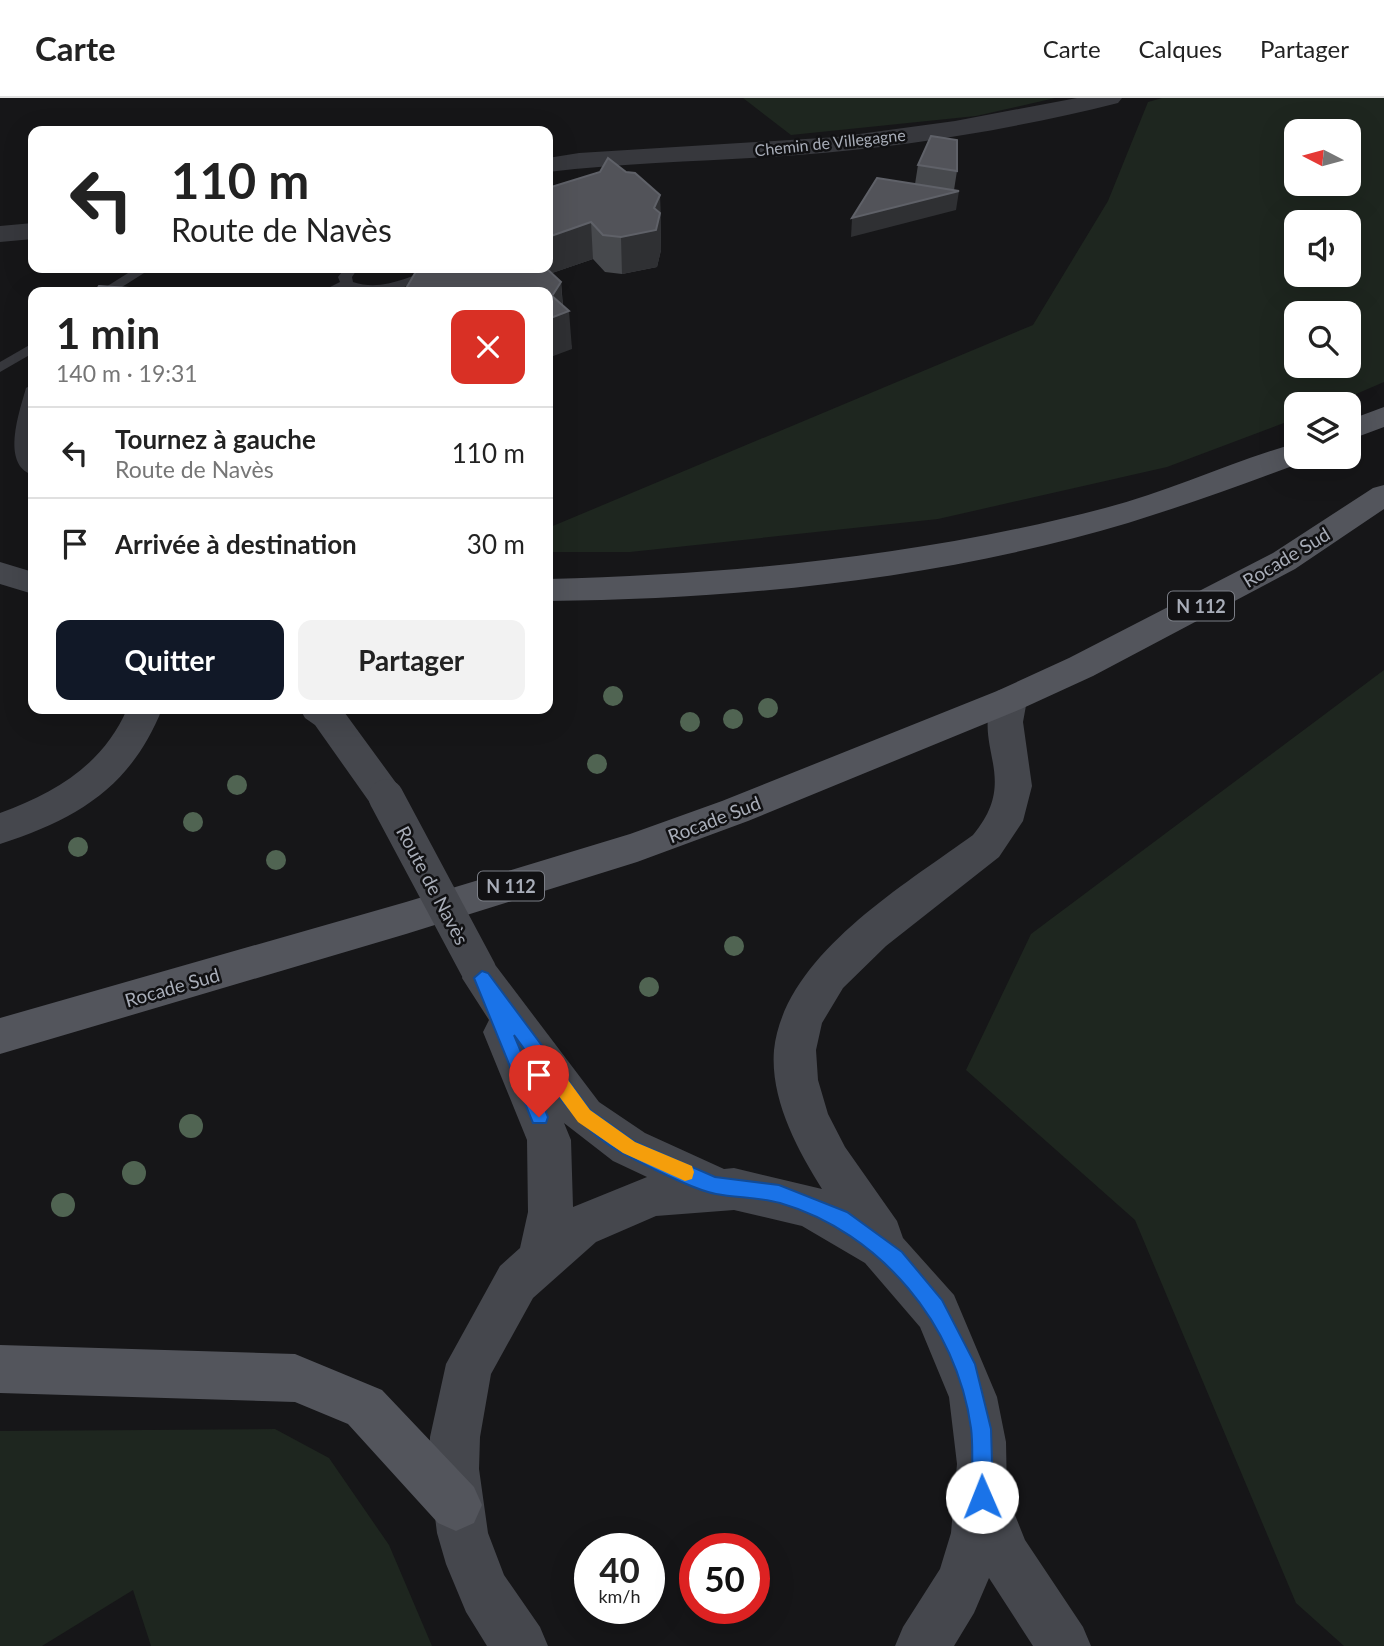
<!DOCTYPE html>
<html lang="fr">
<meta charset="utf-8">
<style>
body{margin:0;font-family:Lato,sans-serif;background:#f2f2f2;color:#222;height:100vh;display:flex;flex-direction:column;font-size:26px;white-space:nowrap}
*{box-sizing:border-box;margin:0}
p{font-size:23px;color:#767676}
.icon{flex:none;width:38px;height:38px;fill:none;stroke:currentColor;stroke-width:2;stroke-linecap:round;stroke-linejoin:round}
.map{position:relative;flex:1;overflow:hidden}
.drawer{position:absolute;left:28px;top:189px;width:525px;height:427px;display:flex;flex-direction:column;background:#fff;border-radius:14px;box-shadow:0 7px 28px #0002}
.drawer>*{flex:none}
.guide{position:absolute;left:28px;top:28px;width:525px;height:147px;border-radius:14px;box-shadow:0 7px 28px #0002;background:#fff;color:#222;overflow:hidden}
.needle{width:46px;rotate:276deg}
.tools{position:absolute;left:1284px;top:21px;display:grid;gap:14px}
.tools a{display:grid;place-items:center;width:77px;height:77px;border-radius:14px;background:#fff;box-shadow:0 7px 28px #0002;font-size:35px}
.speed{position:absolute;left:574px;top:1435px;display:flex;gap:14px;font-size:35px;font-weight:700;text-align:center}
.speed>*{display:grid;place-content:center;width:91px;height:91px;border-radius:50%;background:#fff;box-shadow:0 7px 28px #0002;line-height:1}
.speed small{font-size:18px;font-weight:400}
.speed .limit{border:10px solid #d22;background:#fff;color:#111}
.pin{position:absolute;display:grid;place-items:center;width:60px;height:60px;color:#fff;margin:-72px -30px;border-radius:50% 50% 50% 0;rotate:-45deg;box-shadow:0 0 7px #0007}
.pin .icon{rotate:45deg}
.me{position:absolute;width:77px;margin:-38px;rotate:359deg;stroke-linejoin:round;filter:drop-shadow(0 0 5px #0008)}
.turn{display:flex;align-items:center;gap:24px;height:147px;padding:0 28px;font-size:32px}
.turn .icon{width:91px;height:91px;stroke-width:2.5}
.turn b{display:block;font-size:49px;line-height:60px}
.round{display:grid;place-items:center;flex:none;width:74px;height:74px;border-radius:14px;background:#f2f2f2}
.overview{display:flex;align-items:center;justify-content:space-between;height:119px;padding:0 28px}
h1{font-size:42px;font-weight:700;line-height:52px}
.cta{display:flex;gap:14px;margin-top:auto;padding:14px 28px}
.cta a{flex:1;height:80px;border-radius:14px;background:#111827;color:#fff;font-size:28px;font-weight:700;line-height:80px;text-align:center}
.cta a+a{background:#f2f2f2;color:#222}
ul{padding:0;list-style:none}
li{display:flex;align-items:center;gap:21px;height:91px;padding:0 28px;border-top:2px solid #e0e0e0}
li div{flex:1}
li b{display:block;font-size:26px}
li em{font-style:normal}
header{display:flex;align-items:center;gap:42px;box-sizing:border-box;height:98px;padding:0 35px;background:#fff;border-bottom:2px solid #e0e0e0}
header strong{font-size:33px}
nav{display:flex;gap:38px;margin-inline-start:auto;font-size:24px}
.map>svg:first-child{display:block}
.green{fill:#1e261f;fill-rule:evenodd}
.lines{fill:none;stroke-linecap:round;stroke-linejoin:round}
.lane{fill:#37383d;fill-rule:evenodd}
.street{fill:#37383d;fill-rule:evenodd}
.secondary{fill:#45474d;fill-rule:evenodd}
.primary{fill:#53555c;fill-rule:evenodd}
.secondary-bridge{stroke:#45474d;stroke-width:35}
.tree{fill:#506452}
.wall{fill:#47494d}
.shaded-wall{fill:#2f3033}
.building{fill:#525359;stroke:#5f6168;stroke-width:2}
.route{fill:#1a73e8;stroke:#114b97;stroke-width:2}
.slow{fill:#f59e0b}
.labels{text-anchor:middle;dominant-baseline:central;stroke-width:5;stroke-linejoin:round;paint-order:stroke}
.far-street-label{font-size:16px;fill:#a8adb8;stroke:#111113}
.shield{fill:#111113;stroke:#7b7e86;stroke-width:2}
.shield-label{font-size:18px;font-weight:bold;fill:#a8adb8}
.street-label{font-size:19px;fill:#a8adb8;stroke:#111113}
</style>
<header>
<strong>Carte</strong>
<nav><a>Carte</a><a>Calques</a><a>Partager</a></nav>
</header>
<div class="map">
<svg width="1384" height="1548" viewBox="0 0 1384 1548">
<rect width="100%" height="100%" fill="#161618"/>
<!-- green -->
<g class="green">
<path d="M 743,0 L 1055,0 L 976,18 L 791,37 Z"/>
<path d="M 1162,0 L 1384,0 L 1384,284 L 1333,306 L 1297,306 L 1297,320 L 1167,369 L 938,421 L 630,454 L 548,454 L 548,430 L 1033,227 L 1108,103 L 1148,4 ZM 1297,33 L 1349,33 L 1349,86 L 1297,86 ZM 1297,124 L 1349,124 L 1349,177 L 1297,177 ZM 1297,215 L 1349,215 L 1349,268 L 1297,268 Z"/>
<path d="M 1384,572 L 1384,1548 L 1344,1548 L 1296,1505 L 1135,1122 L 966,972 L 1031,836 Z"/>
<path d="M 275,1331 L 329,1360 L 389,1447 L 432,1548 L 151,1548 L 133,1492 L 42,1548 L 0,1548 L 0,1333 Z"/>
</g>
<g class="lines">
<!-- lane -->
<g class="lane">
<path d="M 136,170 L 152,170 L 114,194 L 98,194 Z"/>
<path d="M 345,170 L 358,170 L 352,179 L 353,184 C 383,194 407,178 435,171 L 442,175 L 391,194 L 360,194 L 347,191 L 320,194 L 340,184 L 338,179 Z"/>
<path d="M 33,245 L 33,255 L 0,274 L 0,264 Z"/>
<path d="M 33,286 L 29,344 L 33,377 C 0,367 20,312 26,290 Z"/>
</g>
<!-- street -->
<g class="street">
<path d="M 1077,0 L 1122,0 L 1118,5 C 1014,31 905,49 798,57 C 714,63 631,64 548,74 L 548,60 L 579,55 L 837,39 L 955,23 Z"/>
<path d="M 33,125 L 33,141 L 0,144 L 0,128 Z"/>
</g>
<!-- secondary -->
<g class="secondary">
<path d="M 0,464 L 33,474 L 33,496 L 0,486 Z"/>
<path d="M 1009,589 L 1021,593 L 1027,602 L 1023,624 L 1032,688 L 1023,723 L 999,759 L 886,848 L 843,890 L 822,925 L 816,952 L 818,982 L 828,1016 L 845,1049 L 897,1123 L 903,1140 L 954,1197 L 997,1299 L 1006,1344 L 1007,1397 L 1025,1442 L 1083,1529 L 1091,1548 L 1033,1548 L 989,1480 L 974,1515 L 954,1548 L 895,1548 L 903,1529 L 940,1471 L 951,1435 L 957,1366 L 949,1299 L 920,1229 L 865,1165 L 802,1128 L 734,1112 L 656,1118 L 596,1144 L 533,1200 L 491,1276 L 480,1339 L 479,1371 L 488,1435 L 504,1477 L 540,1529 L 548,1548 L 487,1548 L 466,1514 L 446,1466 L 437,1435 L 429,1371 L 430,1339 L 446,1266 L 500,1168 L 520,1150 L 528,1114 L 527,1042 L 483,934 L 489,922 L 462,880 L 468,868 L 482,863 L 496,868 L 599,1004 L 645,1035 L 724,1071 L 734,1070 L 822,1091 C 797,1051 770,1001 774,952 C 784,858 903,788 973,737 C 1023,678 967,645 997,593 ZM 564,1025 L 613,1063 L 647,1079 L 573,1109 L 571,1042 Z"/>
<path d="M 127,611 L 162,611 C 131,689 77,721 0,746 L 0,715 C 55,695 103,667 127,611 Z"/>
<path d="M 300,611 L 342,611 L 399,689 L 405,699 L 399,709 L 386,713 L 373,709 L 315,627 L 305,620 Z"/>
</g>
<!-- primary -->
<g class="primary">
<path d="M 1384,309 L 1384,329 L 1349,342 L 1349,322 Z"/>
<path d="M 1297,345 L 1297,359 L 1310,359 L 1308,362 C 1248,385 1189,406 1128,425 C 941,481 743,501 548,503 L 548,481 C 737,476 922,458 1105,410 C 1171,393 1232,363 1297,345 Z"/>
<path d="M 1384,387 L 1384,411 L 1295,471 L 1093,578 L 1021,611 L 748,723 L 637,764 L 406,836 L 0,956 L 0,920 L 406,804 L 630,736 L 722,703 L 997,593 L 1069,560 L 1273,455 L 1373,390 Z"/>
<path d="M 0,1247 L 295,1256 L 382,1292 L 474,1389 L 482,1407 L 474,1425 L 456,1433 L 438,1425 L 348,1326 L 295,1304 L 0,1295 Z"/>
</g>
<!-- secondary-bridge -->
<path class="secondary-bridge" d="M 386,699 L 479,873"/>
</g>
<!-- trees -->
<g class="tree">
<circle cx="613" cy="598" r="10"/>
<circle cx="768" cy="610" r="10"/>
<circle cx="733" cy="621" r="10"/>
<circle cx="690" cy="624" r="10"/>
<circle cx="597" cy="666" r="10"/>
<circle cx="237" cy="687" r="10"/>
<circle cx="193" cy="724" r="10"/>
<circle cx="78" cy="749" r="10"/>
<circle cx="276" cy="762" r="10"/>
<circle cx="734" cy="848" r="10"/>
<circle cx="649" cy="889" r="10"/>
<circle cx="191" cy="1028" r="12"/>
<circle cx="134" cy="1075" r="12"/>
<circle cx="63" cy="1107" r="12"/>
</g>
<!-- wall -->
<g class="wall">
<path d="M 918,67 L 957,73 L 954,92 L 915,86 Z"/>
<path d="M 626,74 L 660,97 L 661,152 L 657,169 L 622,176 L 605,174 L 593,161 L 552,175 L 561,184 L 563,208 L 572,251 L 548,194 L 404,194 Z"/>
</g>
<!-- shaded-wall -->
<g class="shaded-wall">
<path d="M 959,93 L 956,112 L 851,139 L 852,120 Z"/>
<path d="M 660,97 L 661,152 L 657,169 L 622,176 L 621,139 L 654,110 Z"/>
<path d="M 591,124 L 593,161 L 526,184 L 525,170 L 548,170 L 548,139 Z"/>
<path d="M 561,184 L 563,216 L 569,213 L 572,251 L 548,260 L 548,221 L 552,198 Z"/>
</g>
<!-- building -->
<g class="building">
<path d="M 931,38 L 957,42 L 957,73 L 918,67 Z"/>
<path d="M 608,60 L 626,74 L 635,75 L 660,97 L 654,110 L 660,115 L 656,132 L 621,139 L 603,137 L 591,124 L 548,139 L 548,90 L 600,74 Z"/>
<path d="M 877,80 L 959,93 L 852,120 Z"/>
<path d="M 418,170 L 546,170 L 561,184 L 552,198 L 569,213 L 548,221 L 548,194 L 404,194 Z"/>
<path d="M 99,188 L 162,192 L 160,194 L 95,194 Z"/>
</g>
<!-- route -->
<path class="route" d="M 482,873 L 488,875 L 590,1012 L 635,1044 L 715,1079 L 779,1087 L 847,1114 L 902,1154 L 942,1202 L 975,1266 L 991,1331 L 993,1399 L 990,1407 L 982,1410 L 975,1407 L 972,1399 C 971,1377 974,1353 971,1330 C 957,1227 880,1134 780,1105 C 760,1099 737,1100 716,1096 C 693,1092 647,1068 624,1056 C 574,1030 547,981 514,937 L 548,1019 L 546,1025 L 533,1025 L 474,880 Z"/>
<!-- slow -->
<path class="slow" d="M 542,954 L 549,956 L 590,1012 L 635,1044 L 692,1068 L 694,1074 L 692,1081 L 685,1083 L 623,1055 L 578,1024 L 536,967 L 534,961 Z"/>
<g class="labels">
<!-- far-street labels -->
<g class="far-street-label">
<text transform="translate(830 44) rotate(-6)">Chemin de Villegagne</text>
</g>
<!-- shield labels -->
<g class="shield">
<rect x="1168" y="493.5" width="66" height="29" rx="5"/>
<rect x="478" y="773.5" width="66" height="29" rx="5"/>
</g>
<g class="shield-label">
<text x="1201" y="508">N 112</text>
<text x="511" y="788">N 112</text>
</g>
<!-- street labels -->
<g class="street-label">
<text transform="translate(1286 459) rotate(-31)">Rocade Sud</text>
<text transform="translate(714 721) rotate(-21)">Rocade Sud</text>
<text transform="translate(433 787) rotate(62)">Route de Navès</text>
<text transform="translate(172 889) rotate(-16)">Rocade Sud</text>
</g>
</g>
</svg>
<div class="tools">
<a><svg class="needle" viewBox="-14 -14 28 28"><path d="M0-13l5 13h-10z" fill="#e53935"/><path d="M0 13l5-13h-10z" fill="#767676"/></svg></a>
<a><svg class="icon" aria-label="sound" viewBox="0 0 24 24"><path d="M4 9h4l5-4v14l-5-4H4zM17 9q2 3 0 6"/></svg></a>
<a><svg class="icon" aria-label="search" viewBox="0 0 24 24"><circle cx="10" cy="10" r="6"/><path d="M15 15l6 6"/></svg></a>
<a><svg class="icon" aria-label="layers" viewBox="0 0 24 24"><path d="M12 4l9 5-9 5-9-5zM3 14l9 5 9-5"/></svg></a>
</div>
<div class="speed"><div>40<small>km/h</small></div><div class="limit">50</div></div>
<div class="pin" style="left:539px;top:1019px;background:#d93025"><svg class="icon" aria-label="arrive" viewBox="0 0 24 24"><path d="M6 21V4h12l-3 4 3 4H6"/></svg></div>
<svg class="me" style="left:982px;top:1399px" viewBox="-20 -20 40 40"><circle r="19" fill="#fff"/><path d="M0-13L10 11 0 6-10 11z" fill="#1a73e8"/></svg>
<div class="guide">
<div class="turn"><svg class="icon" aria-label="left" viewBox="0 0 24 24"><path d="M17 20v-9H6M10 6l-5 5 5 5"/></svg><div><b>110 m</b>Route de Navès</div></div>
</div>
<section class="drawer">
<div class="overview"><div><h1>1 min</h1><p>140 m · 19:31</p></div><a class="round" style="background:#d93025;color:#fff"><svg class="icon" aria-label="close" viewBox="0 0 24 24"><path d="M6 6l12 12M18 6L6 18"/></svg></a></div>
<ul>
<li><svg class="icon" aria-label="left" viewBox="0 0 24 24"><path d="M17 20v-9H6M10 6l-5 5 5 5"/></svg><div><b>Tournez à gauche</b><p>Route de Navès</p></div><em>110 m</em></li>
<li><svg class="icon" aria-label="arrive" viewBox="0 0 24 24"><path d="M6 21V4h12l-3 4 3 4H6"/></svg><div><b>Arrivée à destination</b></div><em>30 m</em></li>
</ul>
<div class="cta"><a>Quitter</a><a>Partager</a></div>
</section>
</div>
